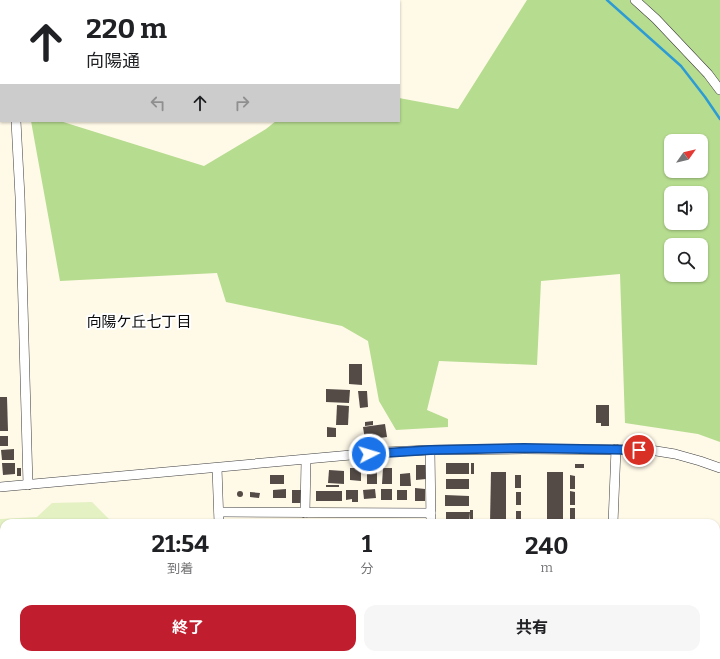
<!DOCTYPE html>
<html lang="ja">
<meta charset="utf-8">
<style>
body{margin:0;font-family:Bitter,"Noto Sans JP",serif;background:#f6f6f6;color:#202124;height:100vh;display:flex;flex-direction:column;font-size:15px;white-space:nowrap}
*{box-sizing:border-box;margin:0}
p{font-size:13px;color:#757577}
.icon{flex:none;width:22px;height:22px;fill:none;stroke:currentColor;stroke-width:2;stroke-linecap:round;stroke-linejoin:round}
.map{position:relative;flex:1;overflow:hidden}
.side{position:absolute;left:0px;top:519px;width:720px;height:140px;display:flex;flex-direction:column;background:#fff;border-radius:12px 12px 0 0;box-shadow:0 1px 3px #0004}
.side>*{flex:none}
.hud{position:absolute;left:0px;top:0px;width:400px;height:122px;box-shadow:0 1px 3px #0004;background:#fff;color:#202124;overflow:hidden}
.needle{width:26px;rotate:56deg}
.tools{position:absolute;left:664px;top:134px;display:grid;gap:8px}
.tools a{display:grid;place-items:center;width:44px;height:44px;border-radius:8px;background:#fff;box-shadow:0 1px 3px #0004;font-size:20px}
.pin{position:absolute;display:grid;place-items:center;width:34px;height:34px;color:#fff;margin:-17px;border:2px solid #fff;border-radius:50%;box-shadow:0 1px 4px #0007}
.me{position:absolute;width:44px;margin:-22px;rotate:85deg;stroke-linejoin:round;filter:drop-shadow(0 0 3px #0008)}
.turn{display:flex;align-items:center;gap:14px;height:84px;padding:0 20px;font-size:18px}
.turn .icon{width:52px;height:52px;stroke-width:2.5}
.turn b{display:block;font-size:28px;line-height:34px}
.lanes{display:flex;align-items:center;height:38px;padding:0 20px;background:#0003;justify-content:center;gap:20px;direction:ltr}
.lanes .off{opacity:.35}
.eta{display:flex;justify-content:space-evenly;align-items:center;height:68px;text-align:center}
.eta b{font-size:24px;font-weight:700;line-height:28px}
.button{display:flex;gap:8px;margin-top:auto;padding:8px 20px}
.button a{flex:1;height:46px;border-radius:12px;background:#c01d2e;color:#fff;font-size:16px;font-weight:700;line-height:46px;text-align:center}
.button a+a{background:#f6f6f6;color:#202124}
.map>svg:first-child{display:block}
.forest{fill:#b6dc8f;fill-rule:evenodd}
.pitch{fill:#e4f1c3}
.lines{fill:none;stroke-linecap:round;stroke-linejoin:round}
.stream{stroke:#2d9bd4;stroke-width:2.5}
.building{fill:#544b46}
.minor-casing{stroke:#3d3d3d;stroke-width:10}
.minor{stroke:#fff;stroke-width:9}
.route-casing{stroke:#114b97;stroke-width:10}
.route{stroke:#1a73e8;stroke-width:7}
.labels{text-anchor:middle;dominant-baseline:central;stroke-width:4;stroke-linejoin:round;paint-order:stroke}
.neighbourhood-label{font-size:15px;fill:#0a0a0a;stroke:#fff}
</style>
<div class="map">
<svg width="720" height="659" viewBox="0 0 720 659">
<rect width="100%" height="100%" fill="#fff9e8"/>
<!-- forest -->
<path class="forest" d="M 527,0 L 720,0 L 720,442 L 698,434 L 625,423 L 620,274 L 541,281 L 537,365 L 439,361 L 427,410 L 448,419 L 448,427 L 396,430 L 379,401 L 368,341 L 342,326 L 226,302 L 217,273 L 60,281 L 31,121 L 60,121 L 204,166 L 266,129 L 276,121 L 399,121 L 399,98 L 458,109 ZM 671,141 L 701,141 L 701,171 L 671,171 ZM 671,193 L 701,193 L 701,223 L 671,223 ZM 671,245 L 701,245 L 701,275 L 671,275 Z"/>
<!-- pitch -->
<path class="pitch" d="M 92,502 L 110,520 L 110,523 L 4,523 L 4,655 L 128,655 L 128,659 L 0,659 L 0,519 L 37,517 L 52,503 Z"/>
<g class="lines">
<!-- stream -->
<path class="stream" d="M 607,0 L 681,66 L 705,97 L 720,119"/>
</g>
<!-- building -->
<g class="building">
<path d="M 349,364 L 362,364 L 362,385 L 349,384 Z"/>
<path d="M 326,389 L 350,390 L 349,403 L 326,402 Z"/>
<path d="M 358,391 L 367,391 L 368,407 L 360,408 Z"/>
<path d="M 0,397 L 7,397 L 8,431 L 0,431 Z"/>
<path d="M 337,405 L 349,406 L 348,425 L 336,425 Z"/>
<path d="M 596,405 L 609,405 L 609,426 L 601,426 L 601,423 L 596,423 Z"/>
<path d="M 373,421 L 373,425 L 365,426 L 365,422 Z"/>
<path d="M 385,424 L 387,437 L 365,440 L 363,427 Z"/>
<path d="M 327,427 L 336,428 L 336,437 L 327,437 Z"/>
<rect x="0" y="436" width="8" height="10"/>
<path d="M 14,449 L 14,460 L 2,460 L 1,450 Z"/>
<path d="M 2,463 L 15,463 L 15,474 L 3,475 Z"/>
<rect x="446" y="463" width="23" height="11"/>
<rect x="471" y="463" width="3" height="11"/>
<rect x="575" y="464" width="9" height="4"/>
<path d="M 416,465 L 426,465 L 426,479 L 416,480 Z"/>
<rect x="17" y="468" width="4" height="8"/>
<path d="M 350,468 L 361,468 L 361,481 L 350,480 Z"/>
<path d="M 383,468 L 392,468 L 392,484 L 382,484 Z"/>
<path d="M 329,470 L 344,471 L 344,484 L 328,483 Z"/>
<rect x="367" y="470" width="10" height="14"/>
<path d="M 491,472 L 506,472 L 506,523 L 490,523 Z"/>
<rect x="547" y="472" width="16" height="51"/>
<path d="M 410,473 L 411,486 L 400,486 L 400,474 Z"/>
<rect x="270" y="475" width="14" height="9"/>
<rect x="515" y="475" width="6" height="13"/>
<path d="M 570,475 L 575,476 L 575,489 L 570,489 Z"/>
<rect x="446" y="479" width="23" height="10"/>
<rect x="326" y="485" width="13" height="2"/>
<path d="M 415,488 L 425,489 L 425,501 L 415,501 Z"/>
<path d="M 286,489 L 286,498 L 273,498 L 273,490 Z"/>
<path d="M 375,489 L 376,498 L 364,499 L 363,490 Z"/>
<rect x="381" y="489" width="11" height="11"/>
<rect x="292" y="490" width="10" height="13"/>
<path d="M 346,490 L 358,490 L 358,502 L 352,502 L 352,499 L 346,500 Z"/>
<rect x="397" y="490" width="10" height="10"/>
<rect x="316" y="491" width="26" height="10"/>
<path d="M 570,491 L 575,492 L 575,505 L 570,505 Z"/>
<circle cx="240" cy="494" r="3"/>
<path d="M 250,492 L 260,493 L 259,498 L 250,497 Z"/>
<rect x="516" y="492" width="5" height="13"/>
<path d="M 445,495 L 469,496 L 469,506 L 445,506 Z"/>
<path d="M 570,508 L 575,508 L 575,522 L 570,521 Z"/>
<rect x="470" y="510" width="3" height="9"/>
<rect x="516" y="511" width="5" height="12"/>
<path d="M 446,512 L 470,512 L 469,523 L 446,523 Z"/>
<rect x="389" y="521" width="30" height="2"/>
<path d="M 716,620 L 718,620 L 720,634 L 716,635 Z"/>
<rect x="135" y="655" width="34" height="4"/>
<path d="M 249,655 L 261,655 L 261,659 L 248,659 Z"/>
<rect x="271" y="655" width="9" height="4"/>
<rect x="350" y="655" width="12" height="3"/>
<rect x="375" y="655" width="11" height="4"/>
<rect x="397" y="655" width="10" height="4"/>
<rect x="414" y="655" width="12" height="3"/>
<rect x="498" y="655" width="11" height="4"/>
<rect x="517" y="655" width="13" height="2"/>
<rect x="549" y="655" width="10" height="3"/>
</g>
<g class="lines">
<defs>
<g id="minor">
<path d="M 635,0 L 656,19 L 708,74 L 720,90"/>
<path d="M 0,47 L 1,50"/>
<path d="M 16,121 L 20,197 L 28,485"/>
<path d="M 430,450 L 431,523"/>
<path d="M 217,468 L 219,523"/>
<path d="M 0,487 L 384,452 L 430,450 L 524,449 L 650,450 L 675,454 L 700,461 L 720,468"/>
<path d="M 219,512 L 431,513"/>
<path d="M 305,513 L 306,460"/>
<path d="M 613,523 L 616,449"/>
<path d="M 716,646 L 720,645"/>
<path d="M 219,659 L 219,655"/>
<path d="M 432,659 L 432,655"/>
<path d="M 534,659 L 534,655"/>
<path d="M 609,659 L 609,655"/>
<path d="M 646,659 L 660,655"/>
</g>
</defs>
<!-- minor casing -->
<use href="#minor" class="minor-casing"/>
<!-- minor -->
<use href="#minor" class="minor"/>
</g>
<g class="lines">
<defs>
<path id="route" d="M 369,454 L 430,450 L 524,448 L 639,450"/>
</defs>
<!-- route casing -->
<use href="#route" class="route-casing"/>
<!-- route -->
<use href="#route" class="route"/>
</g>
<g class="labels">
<!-- neighbourhood labels -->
<g class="neighbourhood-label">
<text x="139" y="322">向陽ケ丘七丁目</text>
</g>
</g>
</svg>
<div class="tools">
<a><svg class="needle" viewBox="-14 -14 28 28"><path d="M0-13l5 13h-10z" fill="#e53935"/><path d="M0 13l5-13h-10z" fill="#757577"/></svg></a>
<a><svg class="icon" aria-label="sound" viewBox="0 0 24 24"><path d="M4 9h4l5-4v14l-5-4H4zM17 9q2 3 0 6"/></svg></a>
<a><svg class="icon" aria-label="search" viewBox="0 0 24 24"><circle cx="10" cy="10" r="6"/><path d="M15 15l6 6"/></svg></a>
</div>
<div class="pin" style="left:639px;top:450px;background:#d93025"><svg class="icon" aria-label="arrive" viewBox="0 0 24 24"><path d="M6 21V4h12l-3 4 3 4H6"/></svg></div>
<svg class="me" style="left:369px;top:454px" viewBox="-20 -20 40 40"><circle r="17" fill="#1a73e8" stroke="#fff" stroke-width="3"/><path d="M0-11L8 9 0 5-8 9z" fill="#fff"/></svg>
<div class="hud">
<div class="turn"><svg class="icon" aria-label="ahead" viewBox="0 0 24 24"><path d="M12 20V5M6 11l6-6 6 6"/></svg><div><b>220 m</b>向陽通</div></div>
<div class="lanes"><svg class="icon off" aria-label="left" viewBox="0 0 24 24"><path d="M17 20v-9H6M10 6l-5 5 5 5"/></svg><svg class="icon" aria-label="ahead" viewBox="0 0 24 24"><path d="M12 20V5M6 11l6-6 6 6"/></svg><svg class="icon off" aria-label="right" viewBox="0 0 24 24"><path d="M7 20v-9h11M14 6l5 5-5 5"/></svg></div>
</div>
<section class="side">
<div class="eta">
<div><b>21:54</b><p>到着</p></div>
<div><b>1</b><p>分</p></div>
<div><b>240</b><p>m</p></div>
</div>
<div class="button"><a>終了</a><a>共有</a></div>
</section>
</div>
